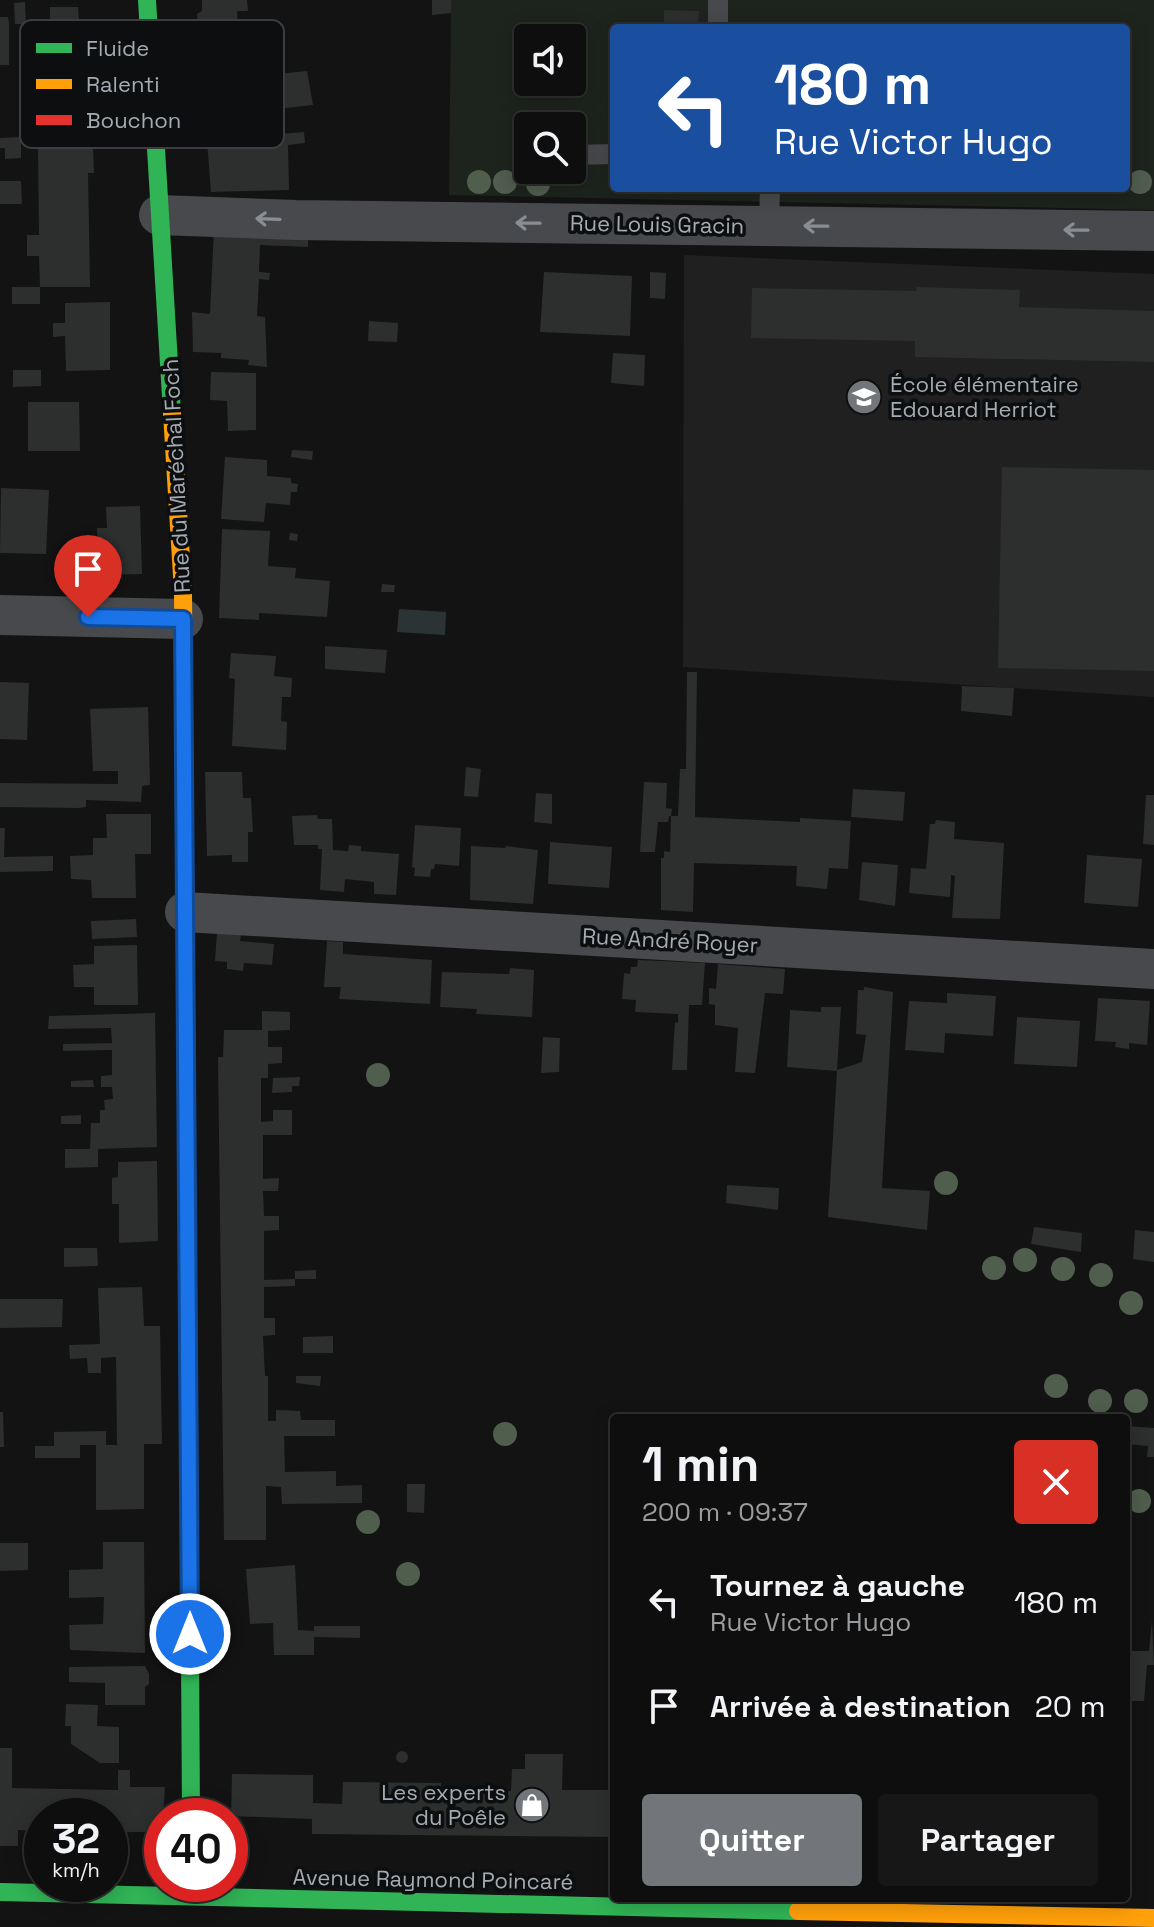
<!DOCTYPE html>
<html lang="fr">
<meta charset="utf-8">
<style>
body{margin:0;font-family:"Space Grotesk",sans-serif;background:#171717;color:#f1f3f6;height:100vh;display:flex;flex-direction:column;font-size:30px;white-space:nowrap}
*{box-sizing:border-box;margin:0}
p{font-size:26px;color:#9b9c9e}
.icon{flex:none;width:44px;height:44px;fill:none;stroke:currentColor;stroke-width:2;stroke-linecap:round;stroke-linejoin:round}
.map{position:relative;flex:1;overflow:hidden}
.sheet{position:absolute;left:610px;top:1414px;width:520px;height:488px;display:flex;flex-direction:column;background:#0e0e0e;border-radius:8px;box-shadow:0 4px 20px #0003,0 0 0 2px #2e2e2e}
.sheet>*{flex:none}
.banner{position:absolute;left:610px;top:24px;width:520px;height:168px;border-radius:8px;box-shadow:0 4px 20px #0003,0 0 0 2px #2e2e2e;background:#1a4fa0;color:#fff;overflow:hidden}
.fabs{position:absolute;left:514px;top:24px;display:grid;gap:16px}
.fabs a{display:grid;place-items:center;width:72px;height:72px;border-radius:8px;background:#0e0e0e;box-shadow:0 4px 20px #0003,0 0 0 2px #2e2e2e;font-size:40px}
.speed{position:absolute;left:24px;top:1798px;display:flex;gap:16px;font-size:40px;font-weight:700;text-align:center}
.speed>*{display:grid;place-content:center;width:104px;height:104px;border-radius:50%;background:#0e0e0e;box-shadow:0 4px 20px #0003,0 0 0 2px #2e2e2e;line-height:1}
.speed small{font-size:20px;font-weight:400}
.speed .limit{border:12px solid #d22;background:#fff;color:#111}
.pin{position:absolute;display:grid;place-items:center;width:68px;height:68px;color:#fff;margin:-82px -34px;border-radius:50% 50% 50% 0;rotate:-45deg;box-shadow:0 0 8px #0007}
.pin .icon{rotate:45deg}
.me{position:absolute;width:88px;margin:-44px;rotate:0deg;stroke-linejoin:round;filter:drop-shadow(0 0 6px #0008)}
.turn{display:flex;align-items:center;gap:28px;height:168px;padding:0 32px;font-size:36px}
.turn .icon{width:104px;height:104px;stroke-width:2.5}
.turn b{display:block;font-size:56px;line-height:68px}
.round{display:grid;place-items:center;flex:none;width:84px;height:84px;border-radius:8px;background:#171717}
.headline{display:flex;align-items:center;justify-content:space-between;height:136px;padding:0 32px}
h1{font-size:48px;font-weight:700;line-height:60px}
.primary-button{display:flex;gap:16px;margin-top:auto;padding:16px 32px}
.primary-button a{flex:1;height:92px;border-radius:8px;background:#72767b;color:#fff;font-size:32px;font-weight:700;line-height:92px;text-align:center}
.primary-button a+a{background:#171717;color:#f1f3f6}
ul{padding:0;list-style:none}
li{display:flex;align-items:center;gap:24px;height:104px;padding:0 32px}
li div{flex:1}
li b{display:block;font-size:30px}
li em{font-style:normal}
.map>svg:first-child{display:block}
.built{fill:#202021}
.green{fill:#1d231d;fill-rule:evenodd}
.water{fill:#2b3337}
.building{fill:#2d2e2e}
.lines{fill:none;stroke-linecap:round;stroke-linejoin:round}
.lane{stroke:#47494c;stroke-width:20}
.street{stroke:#47494c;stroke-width:40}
.fast{stroke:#30b455;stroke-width:18}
.slow{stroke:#ff9f0a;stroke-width:18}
.jam{stroke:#e5322d;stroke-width:18}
.tree{fill:#505e4e}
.oneway{stroke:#898e94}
.route-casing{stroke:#114b97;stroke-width:20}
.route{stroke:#1a73e8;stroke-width:14}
.labels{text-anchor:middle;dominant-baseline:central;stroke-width:7;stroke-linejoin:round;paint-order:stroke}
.street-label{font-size:22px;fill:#a5abb3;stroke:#0d0e0f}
.poi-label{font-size:22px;fill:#a5abb3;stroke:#0d0e0f;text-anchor:start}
.key{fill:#0d0e0f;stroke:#3b3d40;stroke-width:2}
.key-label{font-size:22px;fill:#a5abb3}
</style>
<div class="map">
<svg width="1154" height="1927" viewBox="0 0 1154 1927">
<rect width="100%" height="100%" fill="#131313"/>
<!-- built -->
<path class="built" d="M 684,255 L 1154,274 L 1154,697 L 683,667 Z"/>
<!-- green -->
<path class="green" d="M 451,0 L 1154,0 L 1154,210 L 449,195 ZM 614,28 L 1126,28 L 1126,188 L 614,188 ZM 528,38 L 572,38 L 572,82 L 528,82 ZM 528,126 L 572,126 L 572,170 L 528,170 Z"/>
<!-- water -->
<path class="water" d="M 399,609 L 446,612 L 445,635 L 397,632 Z"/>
<!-- building -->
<g class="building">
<path d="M 202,0 L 247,0 L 248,11 L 237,11 L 238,27 L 205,30 L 198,25 L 197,14 L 202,11 Z"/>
<path d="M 432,0 L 451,0 L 451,13 L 432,15 Z"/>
<path d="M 25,2 L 26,24 L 15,24 L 14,3 Z"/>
<path d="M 50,7 L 78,7 L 79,23 L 50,23 Z"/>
<path d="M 664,10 L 699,11 L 698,28 L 664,28 Z"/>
<path d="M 0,17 L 8,17 L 9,24 L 9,65 L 0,65 Z"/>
<path d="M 234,39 L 236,54 L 246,54 L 248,77 L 307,71 L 313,105 L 276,109 L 276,106 L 252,107 L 253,115 L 268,115 L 270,135 L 304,132 L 305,143 L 288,145 L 289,190 L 211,192 L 204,103 L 215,101 L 213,85 L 206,85 L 202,42 Z"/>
<path d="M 21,137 L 21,158 L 5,159 L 5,148 L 0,148 L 0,138 Z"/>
<path d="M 38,148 L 93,148 L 94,173 L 88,173 L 90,287 L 40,287 L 39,256 L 27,256 L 27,235 L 39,235 Z"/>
<path d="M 0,181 L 21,181 L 22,204 L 0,204 Z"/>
<rect x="845" y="188" width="27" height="4"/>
<path d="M 214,228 L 308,232 L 308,247 L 260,245 L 259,272 L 270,273 L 269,280 L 259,279 L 257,316 L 265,317 L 267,367 L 248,365 L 249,360 L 221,358 L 221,353 L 193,352 L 192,312 L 210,314 Z"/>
<path d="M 544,272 L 632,276 L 630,336 L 540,332 Z"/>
<path d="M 650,272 L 666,273 L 665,299 L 650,298 Z"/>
<rect x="12" y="287" width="28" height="17"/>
<path d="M 916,287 L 1020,290 L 1019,307 L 1154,311 L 1154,362 L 915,357 L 915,341 L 751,338 L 752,288 L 917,291 Z"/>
<path d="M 110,302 L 110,370 L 66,371 L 65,336 L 53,337 L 53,323 L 65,323 L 65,303 Z"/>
<path d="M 369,321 L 398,323 L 397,342 L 368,341 Z"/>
<path d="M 613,353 L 645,355 L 644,386 L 611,383 Z"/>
<path d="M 13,370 L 41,370 L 41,386 L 13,387 Z"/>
<path d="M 211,372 L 256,373 L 256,430 L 228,431 L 227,401 L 210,400 Z"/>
<path d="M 28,402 L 79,402 L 80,451 L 28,451 Z"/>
<path d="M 292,450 L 313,451 L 312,460 L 291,457 Z"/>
<path d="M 225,457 L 267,460 L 267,476 L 291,478 L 291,483 L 298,484 L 297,492 L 291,492 L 290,505 L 266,503 L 264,522 L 221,519 Z"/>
<path d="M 1002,467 L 1154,470 L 1154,671 L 998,668 Z"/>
<path d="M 1,488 L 49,490 L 46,554 L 0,553 Z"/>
<path d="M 140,506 L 142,574 L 99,575 L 97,528 L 107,528 L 106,507 Z"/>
<path d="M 222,529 L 270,531 L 268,566 L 296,568 L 295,578 L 330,581 L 327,617 L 259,613 L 259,620 L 219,618 Z"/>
<path d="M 290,533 L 298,534 L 297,541 L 289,540 Z"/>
<path d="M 382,584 L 395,585 L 394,592 L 381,592 Z"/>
<path d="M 325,646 L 387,650 L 385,673 L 325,669 Z"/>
<path d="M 231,653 L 276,656 L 274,676 L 292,678 L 291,697 L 282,697 L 281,721 L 287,722 L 286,750 L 232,746 L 235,679 L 229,678 Z"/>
<path d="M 687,672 L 697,672 L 695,817 L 800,822 L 800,818 L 851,821 L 848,869 L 829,868 L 827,889 L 796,886 L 797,866 L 694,863 L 693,912 L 661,910 L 661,858 L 664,858 L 664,851 L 670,852 L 671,816 L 669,816 L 668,822 L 658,822 L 655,852 L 640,852 L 644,782 L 667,783 L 666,808 L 672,809 L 671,816 L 678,816 L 680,769 L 686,769 Z"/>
<path d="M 0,682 L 29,683 L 27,740 L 0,739 Z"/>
<path d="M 962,686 L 1014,688 L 1012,716 L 961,711 Z"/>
<path d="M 148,707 L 150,785 L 142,786 L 141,802 L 86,800 L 86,807 L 79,808 L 0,807 L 0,783 L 118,784 L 118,771 L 93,771 L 90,709 Z"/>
<path d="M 466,767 L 481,769 L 478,797 L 464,796 Z"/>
<path d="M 205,772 L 242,772 L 243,798 L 251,798 L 253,832 L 248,832 L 248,862 L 232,862 L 232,855 L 207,856 Z"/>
<path d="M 853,789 L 905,792 L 903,821 L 851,817 Z"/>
<path d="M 536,793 L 552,794 L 552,824 L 534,822 Z"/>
<path d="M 1146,795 L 1154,795 L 1154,845 L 1143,844 Z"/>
<path d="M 106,814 L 151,814 L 151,854 L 135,854 L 136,898 L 92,898 L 91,880 L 71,879 L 70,856 L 93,855 L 93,838 L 107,838 Z"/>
<path d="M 317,815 L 318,819 L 332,819 L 333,850 L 348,851 L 349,845 L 361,846 L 361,851 L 399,854 L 396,895 L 374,894 L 374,882 L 345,879 L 344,892 L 320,890 L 322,849 L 318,849 L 318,845 L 294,845 L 292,816 Z"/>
<path d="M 936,820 L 955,822 L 954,839 L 1004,843 L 1000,919 L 952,918 L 955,876 L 951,875 L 950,897 L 909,893 L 911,868 L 926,869 L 930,824 L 935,824 Z"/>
<path d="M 415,825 L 461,828 L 459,866 L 435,864 L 434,869 L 431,869 L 430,877 L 414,876 L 415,868 L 412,867 Z"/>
<path d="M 0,828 L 5,828 L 4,857 L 53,856 L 53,871 L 0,872 Z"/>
<path d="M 550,842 L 612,847 L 609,888 L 548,884 Z"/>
<path d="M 471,846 L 505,848 L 506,846 L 538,850 L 533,904 L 470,900 Z"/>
<path d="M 1087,855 L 1142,859 L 1138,907 L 1084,903 Z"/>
<path d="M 862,862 L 898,865 L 895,906 L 859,900 Z"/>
<path d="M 136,919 L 137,937 L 92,939 L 91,921 Z"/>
<path d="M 217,933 L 241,935 L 240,941 L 274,944 L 272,965 L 244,963 L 243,971 L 227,969 L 227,962 L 215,961 Z"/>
<path d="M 327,941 L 343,942 L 343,954 L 432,960 L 430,1004 L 339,999 L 341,987 L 324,987 Z"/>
<path d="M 137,945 L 138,1005 L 94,1005 L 94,987 L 74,987 L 73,965 L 94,964 L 94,946 Z"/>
<path d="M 638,960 L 705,963 L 702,1005 L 689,1005 L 687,1070 L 672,1070 L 675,1022 L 678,1023 L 678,1014 L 635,1012 L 636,1000 L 622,999 L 624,973 L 630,974 L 631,967 L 637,967 Z"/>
<path d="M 718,964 L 785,969 L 783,994 L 765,993 L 755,1073 L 735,1072 L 738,1028 L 715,1025 L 715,1005 L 709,1004 L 709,988 L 716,989 Z"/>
<path d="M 510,968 L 534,970 L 532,1017 L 476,1014 L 477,1009 L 440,1007 L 442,972 L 509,974 Z"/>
<path d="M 864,987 L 893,992 L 882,1188 L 930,1191 L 927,1230 L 828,1217 L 837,1071 L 787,1067 L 790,1010 L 821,1012 L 821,1007 L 841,1007 L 837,1070 L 862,1062 L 866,1035 L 856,1034 L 858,990 L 864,990 Z"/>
<path d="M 947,993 L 996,996 L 993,1036 L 945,1033 L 944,1053 L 905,1050 L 909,1001 L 947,1003 Z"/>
<path d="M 1098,998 L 1150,1001 L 1147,1045 L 1129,1043 L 1129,1049 L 1115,1047 L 1116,1042 L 1095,1041 Z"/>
<path d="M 262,1011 L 290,1012 L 290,1030 L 268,1031 L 268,1047 L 282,1047 L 282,1063 L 268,1064 L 268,1078 L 261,1078 L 261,1122 L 273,1121 L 273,1110 L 292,1110 L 292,1135 L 263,1135 L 263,1179 L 279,1178 L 278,1191 L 263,1191 L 264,1216 L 279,1216 L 279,1230 L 264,1231 L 264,1280 L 295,1279 L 295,1286 L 264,1287 L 264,1318 L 275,1318 L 275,1335 L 263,1336 L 265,1376 L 268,1376 L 268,1421 L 276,1421 L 276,1410 L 300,1411 L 301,1420 L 335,1420 L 335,1436 L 284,1436 L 285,1472 L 336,1471 L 336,1486 L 362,1485 L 362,1503 L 282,1504 L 281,1487 L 266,1486 L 266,1540 L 224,1540 L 218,1057 L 223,1057 L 224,1030 L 262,1030 Z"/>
<path d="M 155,1013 L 157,1147 L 98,1149 L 98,1167 L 65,1168 L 65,1149 L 90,1149 L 91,1123 L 100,1123 L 100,1110 L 105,1110 L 104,1100 L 113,1099 L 112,1087 L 101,1087 L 101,1076 L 112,1075 L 112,1050 L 63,1051 L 63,1044 L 112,1043 L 111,1028 L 48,1029 L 49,1016 Z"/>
<path d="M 1017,1017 L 1080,1021 L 1077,1067 L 1014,1064 Z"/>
<path d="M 543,1037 L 560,1038 L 559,1072 L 541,1073 Z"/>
<path d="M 300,1077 L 299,1086 L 292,1086 L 292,1092 L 272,1093 L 273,1078 Z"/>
<path d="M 93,1080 L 94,1087 L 71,1087 L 71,1081 Z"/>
<path d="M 81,1115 L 81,1124 L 61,1124 L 61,1116 Z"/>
<path d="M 157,1161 L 158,1241 L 119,1243 L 119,1204 L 112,1204 L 112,1178 L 118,1177 L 118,1162 Z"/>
<path d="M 727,1185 L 779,1188 L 778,1210 L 726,1203 Z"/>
<path d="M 1034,1227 L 1082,1233 L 1081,1252 L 1031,1244 Z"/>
<path d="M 1135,1230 L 1154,1232 L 1154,1262 L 1133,1259 Z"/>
<path d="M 64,1248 L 97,1248 L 98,1266 L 64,1267 Z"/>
<path d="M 316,1270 L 316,1279 L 295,1279 L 295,1271 Z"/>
<path d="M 142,1287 L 144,1326 L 160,1326 L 162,1444 L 144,1444 L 144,1509 L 96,1510 L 96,1445 L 80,1445 L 80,1458 L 35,1458 L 35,1446 L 54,1446 L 54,1432 L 106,1431 L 106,1445 L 117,1445 L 116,1357 L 101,1358 L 101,1373 L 88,1373 L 87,1358 L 70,1359 L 69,1345 L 100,1344 L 98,1288 Z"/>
<path d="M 0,1299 L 63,1299 L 62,1327 L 0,1328 Z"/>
<path d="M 333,1336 L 333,1353 L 303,1353 L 303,1337 Z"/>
<path d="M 296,1376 L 321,1376 L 320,1386 L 296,1383 Z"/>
<path d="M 0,1412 L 3,1412 L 4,1447 L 0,1447 Z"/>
<path d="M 1126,1426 L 1154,1428 L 1154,1457 L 1147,1457 L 1148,1446 L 1126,1444 Z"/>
<path d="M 407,1484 L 425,1484 L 424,1513 L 407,1512 Z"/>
<path d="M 103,1542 L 144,1542 L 145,1653 L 70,1650 L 69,1625 L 103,1624 L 104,1597 L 69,1598 L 69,1570 L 103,1569 Z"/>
<path d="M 0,1543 L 28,1543 L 28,1570 L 0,1571 Z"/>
<path d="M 295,1565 L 298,1630 L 314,1631 L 314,1626 L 360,1626 L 360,1638 L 314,1637 L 314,1655 L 274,1655 L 273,1623 L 250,1624 L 246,1569 Z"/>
<path d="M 1152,1621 L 1154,1665 L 1147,1665 L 1144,1701 L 1126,1701 L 1126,1651 L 1149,1651 Z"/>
<path d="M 145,1666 L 149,1674 L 149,1684 L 145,1687 L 145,1705 L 105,1705 L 105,1683 L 69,1682 L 69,1667 Z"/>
<path d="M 66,1704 L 98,1705 L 97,1726 L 119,1727 L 119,1763 L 100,1763 L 71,1744 L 71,1726 L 65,1726 Z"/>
<path d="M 0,1748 L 12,1748 L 12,1788 L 118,1790 L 118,1770 L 130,1770 L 130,1787 L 165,1787 L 162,1829 L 160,1832 L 110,1832 L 110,1816 L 42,1816 L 42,1831 L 18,1830 L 18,1846 L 0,1846 Z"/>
<circle cx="402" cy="1757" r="6"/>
<path d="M 525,1754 L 563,1754 L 562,1790 L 614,1790 L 614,1837 L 312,1834 L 312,1819 L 231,1816 L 232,1774 L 313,1775 L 313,1803 L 342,1804 L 343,1782 L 441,1783 L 441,1789 L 511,1791 L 512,1769 L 525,1769 Z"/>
</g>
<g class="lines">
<!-- lane -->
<g class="lane">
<path d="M 718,28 L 718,0"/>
<path d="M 572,155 L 614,154"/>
<path d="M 769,226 L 770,188"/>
</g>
<!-- street -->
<g class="street">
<path d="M 159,215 L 296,220 L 1154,231"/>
<path d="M 0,615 L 183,619"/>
<path d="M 185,912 L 1154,969"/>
</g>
<!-- fast -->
<g class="fast">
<path d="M 147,0 L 172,413"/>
<path d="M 188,1330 L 191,1816"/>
<path d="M 0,1892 L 798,1911"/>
</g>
<!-- slow -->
<g class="slow">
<path d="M 172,413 L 183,592 L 186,1015"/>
<path d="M 798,1911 L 1154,1918"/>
</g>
<!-- jam -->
<path class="jam" d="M 186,1015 L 188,1330"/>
</g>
<!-- trees -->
<g class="tree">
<circle cx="479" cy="182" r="12"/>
<circle cx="505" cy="182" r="12"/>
<circle cx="1140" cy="182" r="12"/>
<circle cx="538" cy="184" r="12"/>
<circle cx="378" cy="1075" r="12"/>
<circle cx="946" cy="1183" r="12"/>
<circle cx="1025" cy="1260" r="12"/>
<circle cx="994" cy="1268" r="12"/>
<circle cx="1063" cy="1269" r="12"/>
<circle cx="1101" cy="1275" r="12"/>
<circle cx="1131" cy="1303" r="12"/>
<circle cx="1056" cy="1386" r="12"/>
<circle cx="1100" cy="1401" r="12"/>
<circle cx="1136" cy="1401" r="12"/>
<circle cx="505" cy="1434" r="12"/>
<circle cx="1139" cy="1501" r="12"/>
<circle cx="368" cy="1522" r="12"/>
<circle cx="408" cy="1574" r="12"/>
</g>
<!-- one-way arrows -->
<defs><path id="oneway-shaft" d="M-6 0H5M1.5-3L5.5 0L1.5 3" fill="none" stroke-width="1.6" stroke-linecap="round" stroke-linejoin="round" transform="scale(2)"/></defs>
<g class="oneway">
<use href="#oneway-shaft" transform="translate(268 219) rotate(-178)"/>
<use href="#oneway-shaft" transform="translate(528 223) rotate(-179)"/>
<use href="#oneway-shaft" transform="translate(816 226) rotate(-179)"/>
<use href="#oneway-shaft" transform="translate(1076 230) rotate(-179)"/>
</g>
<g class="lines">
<defs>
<path id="route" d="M 88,617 L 183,619 L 190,1634"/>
</defs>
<!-- route casing -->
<use href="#route" class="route-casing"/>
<!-- route -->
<use href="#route" class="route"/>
</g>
<!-- icons -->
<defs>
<symbol id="school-disc" viewBox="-11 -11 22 22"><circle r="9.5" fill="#72767b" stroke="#0d0e0f"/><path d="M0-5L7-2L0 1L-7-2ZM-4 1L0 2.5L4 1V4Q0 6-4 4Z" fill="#fff"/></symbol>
<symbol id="shop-disc" viewBox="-11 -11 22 22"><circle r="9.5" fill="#72767b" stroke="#0d0e0f"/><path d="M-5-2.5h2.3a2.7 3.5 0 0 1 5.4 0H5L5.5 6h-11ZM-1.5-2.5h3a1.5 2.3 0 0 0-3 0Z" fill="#fff"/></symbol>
</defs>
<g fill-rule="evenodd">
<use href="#school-disc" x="844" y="377" width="40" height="40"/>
<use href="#shop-disc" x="512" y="1785" width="40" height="40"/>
</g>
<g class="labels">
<!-- street labels -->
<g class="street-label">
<text transform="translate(657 224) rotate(1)">Rue Louis Gracin</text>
<text transform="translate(176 476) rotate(-93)">Rue du Maréchal Foch</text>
<text transform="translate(670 940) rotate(3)">Rue André Royer</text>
<text transform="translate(433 1879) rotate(1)">Avenue Raymond Poincaré</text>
</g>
<!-- poi labels -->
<g class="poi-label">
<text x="890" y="384">École élémentaire<tspan x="890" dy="25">Edouard Herriot</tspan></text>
<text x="506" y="1792" text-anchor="end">Les experts<tspan x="506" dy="25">du Poêle</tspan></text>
</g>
</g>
<!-- legend -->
<rect x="20" y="20" width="264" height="128" rx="12" class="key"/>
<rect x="36" y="43" width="36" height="10" fill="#30b455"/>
<rect x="36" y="79" width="36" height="10" fill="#ff9f0a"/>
<rect x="36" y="115" width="36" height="10" fill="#e5322d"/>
<g class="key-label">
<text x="86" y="56">Fluide</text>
<text x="86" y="92">Ralenti</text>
<text x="86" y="128">Bouchon</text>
</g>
</svg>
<div class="fabs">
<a><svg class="icon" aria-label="sound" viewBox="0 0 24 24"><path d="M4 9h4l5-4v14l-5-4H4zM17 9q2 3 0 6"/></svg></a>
<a><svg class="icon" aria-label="search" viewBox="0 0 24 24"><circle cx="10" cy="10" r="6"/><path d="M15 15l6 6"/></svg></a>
</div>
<div class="speed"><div>32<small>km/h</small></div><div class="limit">40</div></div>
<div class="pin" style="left:88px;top:617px;background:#d93025"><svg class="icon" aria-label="arrive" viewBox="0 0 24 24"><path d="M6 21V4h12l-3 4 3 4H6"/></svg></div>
<svg class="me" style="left:190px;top:1634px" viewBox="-20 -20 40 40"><circle r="17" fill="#1a73e8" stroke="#fff" stroke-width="3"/><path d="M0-11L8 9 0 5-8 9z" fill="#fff"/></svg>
<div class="banner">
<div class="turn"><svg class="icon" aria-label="left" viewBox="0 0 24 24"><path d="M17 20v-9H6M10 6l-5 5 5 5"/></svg><div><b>180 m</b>Rue Victor Hugo</div></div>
</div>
<section class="sheet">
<div class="headline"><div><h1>1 min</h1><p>200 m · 09:37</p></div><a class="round" style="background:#d93025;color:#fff"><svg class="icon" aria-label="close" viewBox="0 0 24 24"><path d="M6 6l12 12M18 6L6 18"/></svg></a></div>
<ul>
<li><svg class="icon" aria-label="left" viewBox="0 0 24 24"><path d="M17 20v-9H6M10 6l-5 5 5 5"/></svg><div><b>Tournez à gauche</b><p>Rue Victor Hugo</p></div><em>180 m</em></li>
<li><svg class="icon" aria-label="arrive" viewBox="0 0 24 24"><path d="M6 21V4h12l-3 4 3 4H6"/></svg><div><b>Arrivée à destination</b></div><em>20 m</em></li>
</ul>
<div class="primary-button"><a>Quitter</a><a>Partager</a></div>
</section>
</div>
